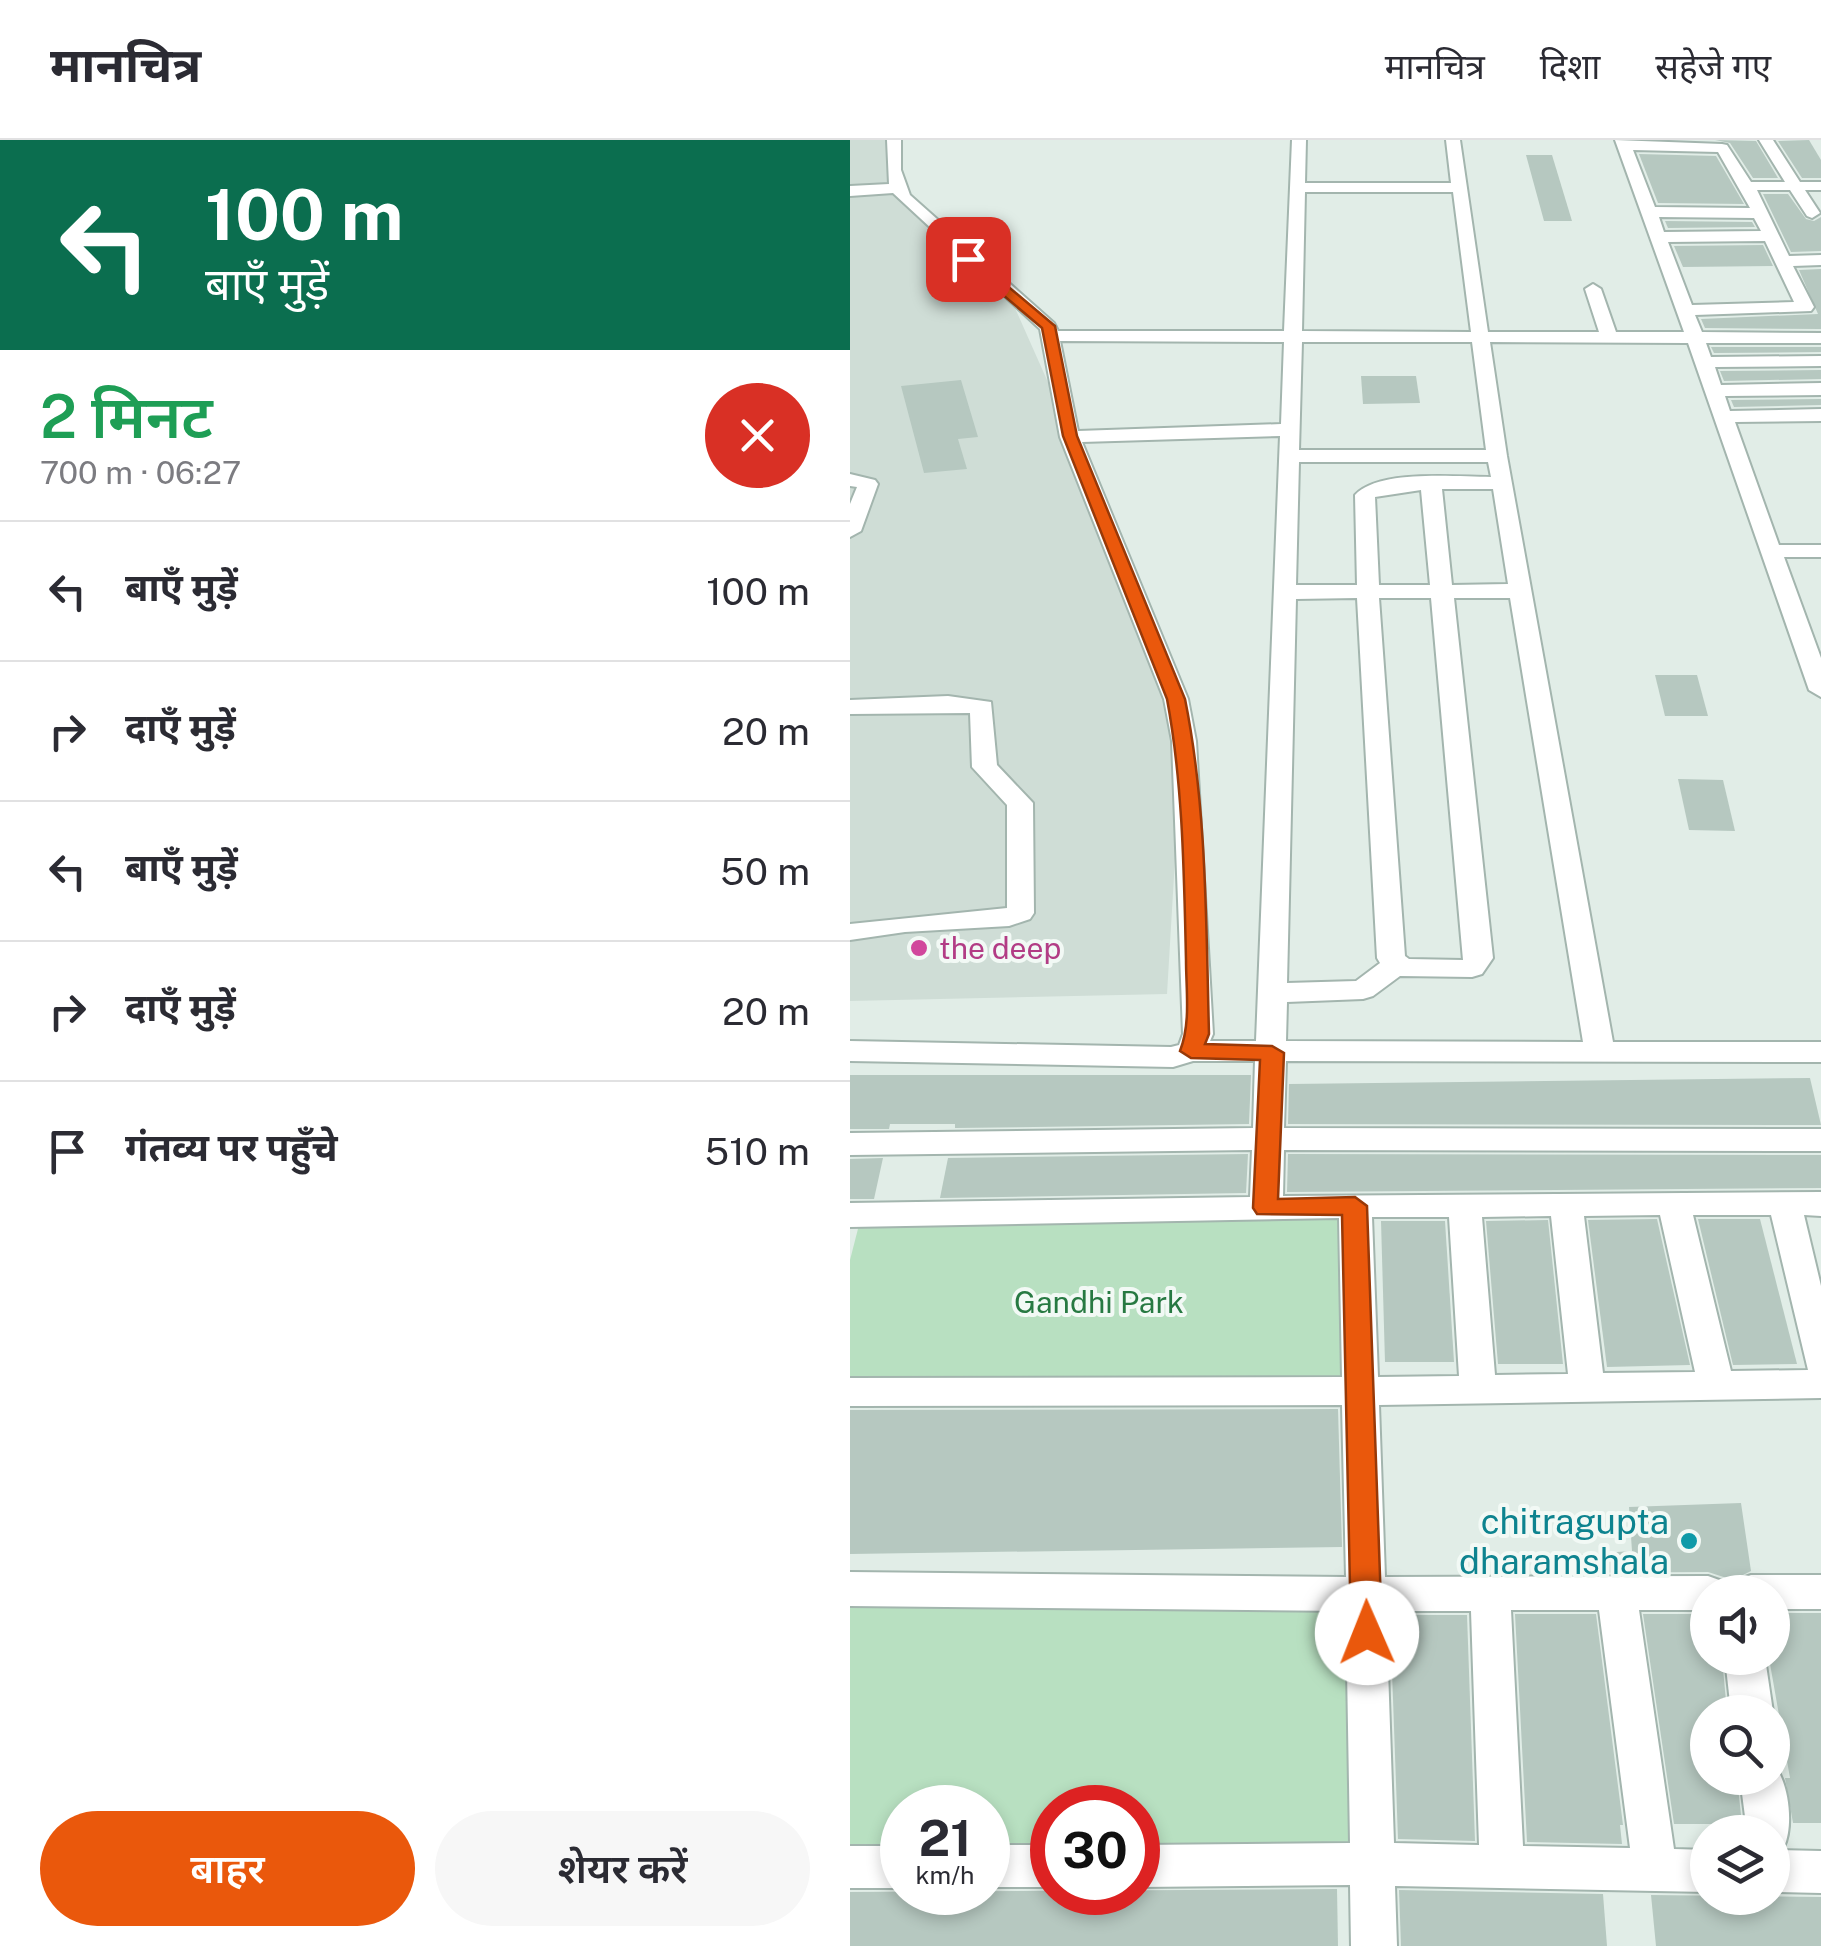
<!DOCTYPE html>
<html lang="hi">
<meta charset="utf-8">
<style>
body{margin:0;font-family:"Public Sans","Noto Sans Devanagari",sans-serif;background:#f7f7f7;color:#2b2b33;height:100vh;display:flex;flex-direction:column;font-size:38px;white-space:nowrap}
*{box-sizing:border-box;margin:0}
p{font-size:32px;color:#7c7c81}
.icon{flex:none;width:55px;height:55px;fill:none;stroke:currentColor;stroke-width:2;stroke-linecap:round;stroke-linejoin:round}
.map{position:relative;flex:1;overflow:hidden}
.details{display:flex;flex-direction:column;background:#fff;width:850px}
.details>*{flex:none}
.top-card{background:#0b6e4f;color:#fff;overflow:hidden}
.controls{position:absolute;left:840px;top:1435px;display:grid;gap:20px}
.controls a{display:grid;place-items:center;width:100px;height:100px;border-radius:50%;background:#fff;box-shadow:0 5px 15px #0003;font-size:50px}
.speed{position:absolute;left:30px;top:1645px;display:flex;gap:20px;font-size:50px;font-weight:700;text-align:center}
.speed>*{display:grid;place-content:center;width:130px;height:130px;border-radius:50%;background:#fff;box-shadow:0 5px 15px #0003;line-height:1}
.speed small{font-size:25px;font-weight:400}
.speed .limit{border:15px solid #d22;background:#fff;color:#111}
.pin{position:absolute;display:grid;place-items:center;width:85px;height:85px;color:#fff;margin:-42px;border-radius:20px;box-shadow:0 5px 15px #0006}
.me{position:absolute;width:110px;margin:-55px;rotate:359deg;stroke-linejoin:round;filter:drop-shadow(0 0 8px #0008)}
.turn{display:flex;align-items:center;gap:35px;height:210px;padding:0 40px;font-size:45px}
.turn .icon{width:130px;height:130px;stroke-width:2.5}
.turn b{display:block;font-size:70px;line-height:85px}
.round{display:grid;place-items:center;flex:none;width:105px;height:105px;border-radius:52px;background:#f7f7f7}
.overview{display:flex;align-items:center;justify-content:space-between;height:170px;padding:0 40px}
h1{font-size:60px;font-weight:600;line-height:75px;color:#1e9e55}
.cta{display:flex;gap:20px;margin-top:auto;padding:20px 40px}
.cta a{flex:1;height:115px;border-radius:60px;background:#ea580c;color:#fff;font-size:40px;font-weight:600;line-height:115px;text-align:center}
.cta a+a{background:#f7f7f7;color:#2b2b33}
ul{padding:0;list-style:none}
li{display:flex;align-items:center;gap:30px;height:140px;padding:0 40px;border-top:2px solid #e1e1e2}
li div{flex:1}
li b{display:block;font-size:38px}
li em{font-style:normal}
header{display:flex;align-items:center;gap:60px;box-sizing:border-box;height:140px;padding:0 50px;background:#fff;border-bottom:2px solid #e1e1e2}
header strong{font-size:48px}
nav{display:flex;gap:55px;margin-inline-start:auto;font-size:35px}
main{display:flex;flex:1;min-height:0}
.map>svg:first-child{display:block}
.built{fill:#cfddd6}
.green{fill:#b8e0c1}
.building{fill:#b6c8c0}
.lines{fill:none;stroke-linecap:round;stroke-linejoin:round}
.minor-casing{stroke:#a3b5ae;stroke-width:4}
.minor{fill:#fff;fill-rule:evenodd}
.route{fill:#ea580c;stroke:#983908;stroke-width:2.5}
.hotel-dot{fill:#d1479c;stroke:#f2f9f5;stroke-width:4}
.culture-dot{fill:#0f9aa8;stroke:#f2f9f5;stroke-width:4}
.labels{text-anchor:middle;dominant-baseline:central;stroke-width:8;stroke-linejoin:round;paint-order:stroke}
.hotel-label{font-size:30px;fill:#b23c85;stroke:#f2f9f5;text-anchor:start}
.park-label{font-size:30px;fill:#277942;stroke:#f2f9f5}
.near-culture-label{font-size:35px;fill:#0d838f;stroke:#f2f9f5;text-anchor:end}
</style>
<header>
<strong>मानचित्र</strong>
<nav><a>मानचित्र</a><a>दिशा</a><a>सहेजे गए</a></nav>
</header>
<main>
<section class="details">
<div class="top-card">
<div class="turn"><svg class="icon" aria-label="left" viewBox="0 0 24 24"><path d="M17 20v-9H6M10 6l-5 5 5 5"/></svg><div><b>100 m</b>बाएँ मुड़ें</div></div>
</div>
<div class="overview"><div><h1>2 मिनट</h1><p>700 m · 06:27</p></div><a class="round" style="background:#d93025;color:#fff"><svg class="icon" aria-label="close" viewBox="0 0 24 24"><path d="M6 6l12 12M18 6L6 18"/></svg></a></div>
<ul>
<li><svg class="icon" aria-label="left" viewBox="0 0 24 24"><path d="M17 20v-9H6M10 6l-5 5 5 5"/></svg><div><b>बाएँ मुड़ें</b></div><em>100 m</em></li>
<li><svg class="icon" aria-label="right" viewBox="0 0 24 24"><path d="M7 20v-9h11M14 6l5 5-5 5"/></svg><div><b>दाएँ मुड़ें</b></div><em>20 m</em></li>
<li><svg class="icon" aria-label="left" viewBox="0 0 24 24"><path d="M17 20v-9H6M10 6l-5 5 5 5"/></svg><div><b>बाएँ मुड़ें</b></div><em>50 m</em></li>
<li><svg class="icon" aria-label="right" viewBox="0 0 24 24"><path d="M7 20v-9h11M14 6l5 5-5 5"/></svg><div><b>दाएँ मुड़ें</b></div><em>20 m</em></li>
<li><svg class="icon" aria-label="arrive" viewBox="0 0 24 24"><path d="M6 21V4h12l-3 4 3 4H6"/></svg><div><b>गंतव्य पर पहुँचे</b></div><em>510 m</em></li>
</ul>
<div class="cta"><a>बाहर</a><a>शेयर करें</a></div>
</section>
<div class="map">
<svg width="971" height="1806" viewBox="0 0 971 1806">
<rect width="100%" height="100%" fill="#e1ede7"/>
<!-- built -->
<path class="built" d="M 0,0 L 45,0 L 55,57 L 157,150 L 335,551 L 317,854 L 0,861 Z"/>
<!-- green -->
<g class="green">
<path d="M 490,1079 L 497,1241 L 0,1244 L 0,1120 L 10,1081 Z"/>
<path d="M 0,1465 L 499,1466 L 518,1712 L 288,1713 L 288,1668 L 202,1668 L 202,1713 L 138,1714 L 138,1668 L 52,1668 L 52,1714 L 0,1714 Z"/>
</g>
<!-- building -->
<g class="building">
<path d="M 865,0 L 906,1 L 928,38 L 903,38 L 880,3 Z"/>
<path d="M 959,0 L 971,20 L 971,38 L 952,38 L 928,1 Z"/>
<path d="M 789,14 L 866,16 L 894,64 L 808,63 Z"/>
<path d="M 676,15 L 702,15 L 722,81 L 694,81 Z"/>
<path d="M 913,54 L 938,54 L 956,79 L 964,81 L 971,77 L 971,111 L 941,112 Z"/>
<path d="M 815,81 L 902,82 L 905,87 L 818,88 Z"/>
<path d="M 913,105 L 923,126 L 833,127 L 824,106 Z"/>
<path d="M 971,129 L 971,189 L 855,188 L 851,179 L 968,174 L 949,130 Z"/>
<path d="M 861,207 L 971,207 L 971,212 L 864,213 Z"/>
<path d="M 971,230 L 971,239 L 874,241 L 870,231 Z"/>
<path d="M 511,236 L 566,236 L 570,263 L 513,264 Z"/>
<path d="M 111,240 L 128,297 L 108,299 L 117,329 L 74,333 L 51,246 Z"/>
<path d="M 971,259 L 971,265 L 884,267 L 881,260 Z"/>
<path d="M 805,535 L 847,535 L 858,576 L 815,576 Z"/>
<path d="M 828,639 L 873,640 L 885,691 L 839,690 Z"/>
<path d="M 0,935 L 401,935 L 399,984 L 105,988 L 105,984 L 40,984 L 39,989 L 0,989 Z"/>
<path d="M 960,938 L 971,985 L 438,984 L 439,944 Z"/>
<path d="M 398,1014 L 396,1053 L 90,1058 L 98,1018 Z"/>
<path d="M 438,1014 L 971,1015 L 971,1048 L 437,1052 Z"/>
<path d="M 33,1018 L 24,1059 L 0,1059 L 0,1019 Z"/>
<path d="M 807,1079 L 840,1225 L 757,1227 L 738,1080 Z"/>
<path d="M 848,1079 L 910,1079 L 947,1224 L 883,1225 Z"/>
<path d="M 698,1080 L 713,1224 L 648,1224 L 636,1081 Z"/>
<path d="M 531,1081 L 595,1081 L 604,1222 L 535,1222 Z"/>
<path d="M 488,1269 L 492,1407 L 0,1414 L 0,1270 Z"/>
<path d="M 891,1363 L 901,1431 L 883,1440 L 858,1432 L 693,1433 L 694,1417 L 782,1411 L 779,1367 Z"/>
<path d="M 922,1473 L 971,1473 L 971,1683 L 943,1683 L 935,1638 L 940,1638 L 919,1518 L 922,1518 Z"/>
<path d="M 665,1474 L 746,1474 L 773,1685 L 770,1685 L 772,1704 L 677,1702 Z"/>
<path d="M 793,1474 L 858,1474 L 858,1518 L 872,1518 L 877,1572 L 858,1572 L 858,1638 L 887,1638 L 892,1684 L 824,1684 Z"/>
<path d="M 540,1475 L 617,1475 L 625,1701 L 548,1699 Z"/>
<path d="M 487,1749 L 488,1806 L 0,1806 L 0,1752 Z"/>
<path d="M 549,1750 L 753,1754 L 757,1806 L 551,1806 Z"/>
<path d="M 801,1755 L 971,1757 L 971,1806 L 806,1806 Z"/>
</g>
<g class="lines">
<defs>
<g id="minor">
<path d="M 37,0 L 51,0 L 51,30 L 60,55 L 204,183 L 208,191 L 434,191 L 442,0 L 456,0 L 455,43 L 601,43 L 596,0 L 610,0 L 638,192 L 749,192 L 735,149 L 743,144 L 751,149 L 766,192 L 834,192 L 765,0 L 872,4 L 877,5 L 901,42 L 935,42 L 909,0 L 923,0 L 950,42 L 971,42 L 971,50 L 955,50 L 970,73 L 962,78 L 957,76 L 940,50 L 907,50 L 939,116 L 971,115 L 971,125 L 943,126 L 964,167 L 961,171 L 845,175 L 852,192 L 971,193 L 971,203 L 856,203 L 861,217 L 971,216 L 971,226 L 865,227 L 871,245 L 971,243 L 971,255 L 875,256 L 880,271 L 971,269 L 971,281 L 885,282 L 929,405 L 971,405 L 971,417 L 934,417 L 971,518 L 971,557 L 959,550 L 838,203 L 640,202 L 657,316 L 763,902 L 971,902 L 971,922 L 436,921 L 434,988 L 971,989 L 971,1011 L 434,1010 L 433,1056 L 971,1052 L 971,1076 L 954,1075 L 971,1146 L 971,1258 L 529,1265 L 535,1437 L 858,1436 L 872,1441 L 878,1452 L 858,1452 L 858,1470 L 789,1470 L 824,1709 L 858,1710 L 858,1752 L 545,1746 L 547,1806 L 501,1806 L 500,1745 L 288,1747 L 288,1705 L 500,1703 L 496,1471 L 0,1466 L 0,1432 L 496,1437 L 492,1265 L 0,1266 L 0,1238 L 492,1237 L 489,1078 L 0,1087 L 0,1063 L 400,1057 L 402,1010 L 0,1015 L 0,993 L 403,988 L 405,921 L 343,921 L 323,927 L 0,921 L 0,901 L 321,907 L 329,905 L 333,894 L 322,601 L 314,559 L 210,297 L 190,189 L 43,53 L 0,56 L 0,46 L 39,44 ZM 783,10 L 868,12 L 900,68 L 805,67 ZM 455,52 L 603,52 L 621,192 L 452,191 ZM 809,77 L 904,78 L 911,91 L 814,92 ZM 915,101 L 944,162 L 842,165 L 818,102 ZM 210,201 L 434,202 L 431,284 L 228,291 ZM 452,202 L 622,202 L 636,310 L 449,310 ZM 430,296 L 406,901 L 360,901 L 363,894 L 346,601 L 338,559 L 232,302 ZM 449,322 L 638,322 L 641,337 C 606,337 529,329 505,355 L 507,445 L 446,445 ZM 592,349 L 643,349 L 658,444 L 602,445 ZM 571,350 L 580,445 L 529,445 L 525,357 ZM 507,458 L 527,818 L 530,823 L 506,841 L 437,843 L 446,459 ZM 529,458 L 581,458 L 613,820 L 559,819 L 555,816 ZM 604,458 L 660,458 L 733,902 L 436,901 L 437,862 L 513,859 L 523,856 L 550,836 L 622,837 L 632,834 L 643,818 ZM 810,1075 L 845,1232 L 753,1233 L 734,1076 ZM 843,1075 L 921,1075 L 958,1230 L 881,1231 ZM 701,1076 L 718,1234 L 645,1235 L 632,1077 ZM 522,1077 L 599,1077 L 609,1236 L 528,1237 ZM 661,1470 L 749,1470 L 780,1708 L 673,1706 ZM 536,1471 L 621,1471 L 629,1705 L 544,1703 Z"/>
<path d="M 0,334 L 25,340 L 28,344 L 11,391 L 0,397 L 0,364 L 7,347 L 0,346 Z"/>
<path d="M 98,556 L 141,562 L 147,625 L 183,663 L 184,773 L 180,779 L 159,786 L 55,792 L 0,800 L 0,784 L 157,768 L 157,665 L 122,627 L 120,573 L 0,574 L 0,560 Z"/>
<path d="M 901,1435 L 971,1435 L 971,1469 L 922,1469 L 922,1452 L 881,1452 L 887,1440 Z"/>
<path d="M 875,1518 L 915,1518 L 923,1572 L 922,1573 L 881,1572 Z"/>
<path d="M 922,1623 C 939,1640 944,1685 934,1707 L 926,1710 L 971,1711 L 971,1753 L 922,1752 L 922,1692 L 897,1692 L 890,1638 L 922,1638 Z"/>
<rect x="138" y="1705" width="64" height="42"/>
<rect x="0" y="1706" width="52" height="42"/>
</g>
</defs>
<!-- minor casing -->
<use href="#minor" class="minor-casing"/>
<!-- minor -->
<use href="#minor" class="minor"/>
</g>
<!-- route -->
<path class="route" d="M 114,117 L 123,117 L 205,186 L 227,296 L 335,559 C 357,668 356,783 359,894 L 355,904 L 422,906 L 434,913 L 428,1059 L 505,1057 L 517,1066 L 532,1493 L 528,1502 L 517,1506 L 506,1502 L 501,1493 L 492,1075 L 407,1074 L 403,1068 L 410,920 L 341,918 L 330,911 C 341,883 336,850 336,820 C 334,734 333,644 317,559 L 213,296 L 192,188 L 114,122 Z"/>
<!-- markers -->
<circle class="hotel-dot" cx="69" cy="808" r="10"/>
<circle class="culture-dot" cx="839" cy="1401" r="10"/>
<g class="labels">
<!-- hotel labels -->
<g class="hotel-label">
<text x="89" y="808">the deep</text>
</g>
<!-- park labels -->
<g class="park-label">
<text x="249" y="1162">Gandhi Park</text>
</g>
<!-- near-culture labels -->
<g class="near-culture-label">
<text x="819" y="1381">chitragupta<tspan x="819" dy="40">dharamshala</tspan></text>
</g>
</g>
</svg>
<div class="controls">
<a><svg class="icon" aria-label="sound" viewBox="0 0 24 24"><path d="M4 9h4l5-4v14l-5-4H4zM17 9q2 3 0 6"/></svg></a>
<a><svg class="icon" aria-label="search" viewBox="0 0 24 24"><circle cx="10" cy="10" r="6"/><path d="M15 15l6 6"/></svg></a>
<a><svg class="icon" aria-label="layers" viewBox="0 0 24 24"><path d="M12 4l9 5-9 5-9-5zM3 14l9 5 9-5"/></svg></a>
</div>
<div class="speed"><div>21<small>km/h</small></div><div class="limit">30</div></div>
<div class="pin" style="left:118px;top:119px;background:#d93025"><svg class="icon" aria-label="arrive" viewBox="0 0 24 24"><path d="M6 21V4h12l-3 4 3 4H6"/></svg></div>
<svg class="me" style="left:517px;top:1493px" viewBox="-20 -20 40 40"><circle r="19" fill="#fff"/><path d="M0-13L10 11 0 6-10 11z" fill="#ea580c"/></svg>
</div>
</main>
